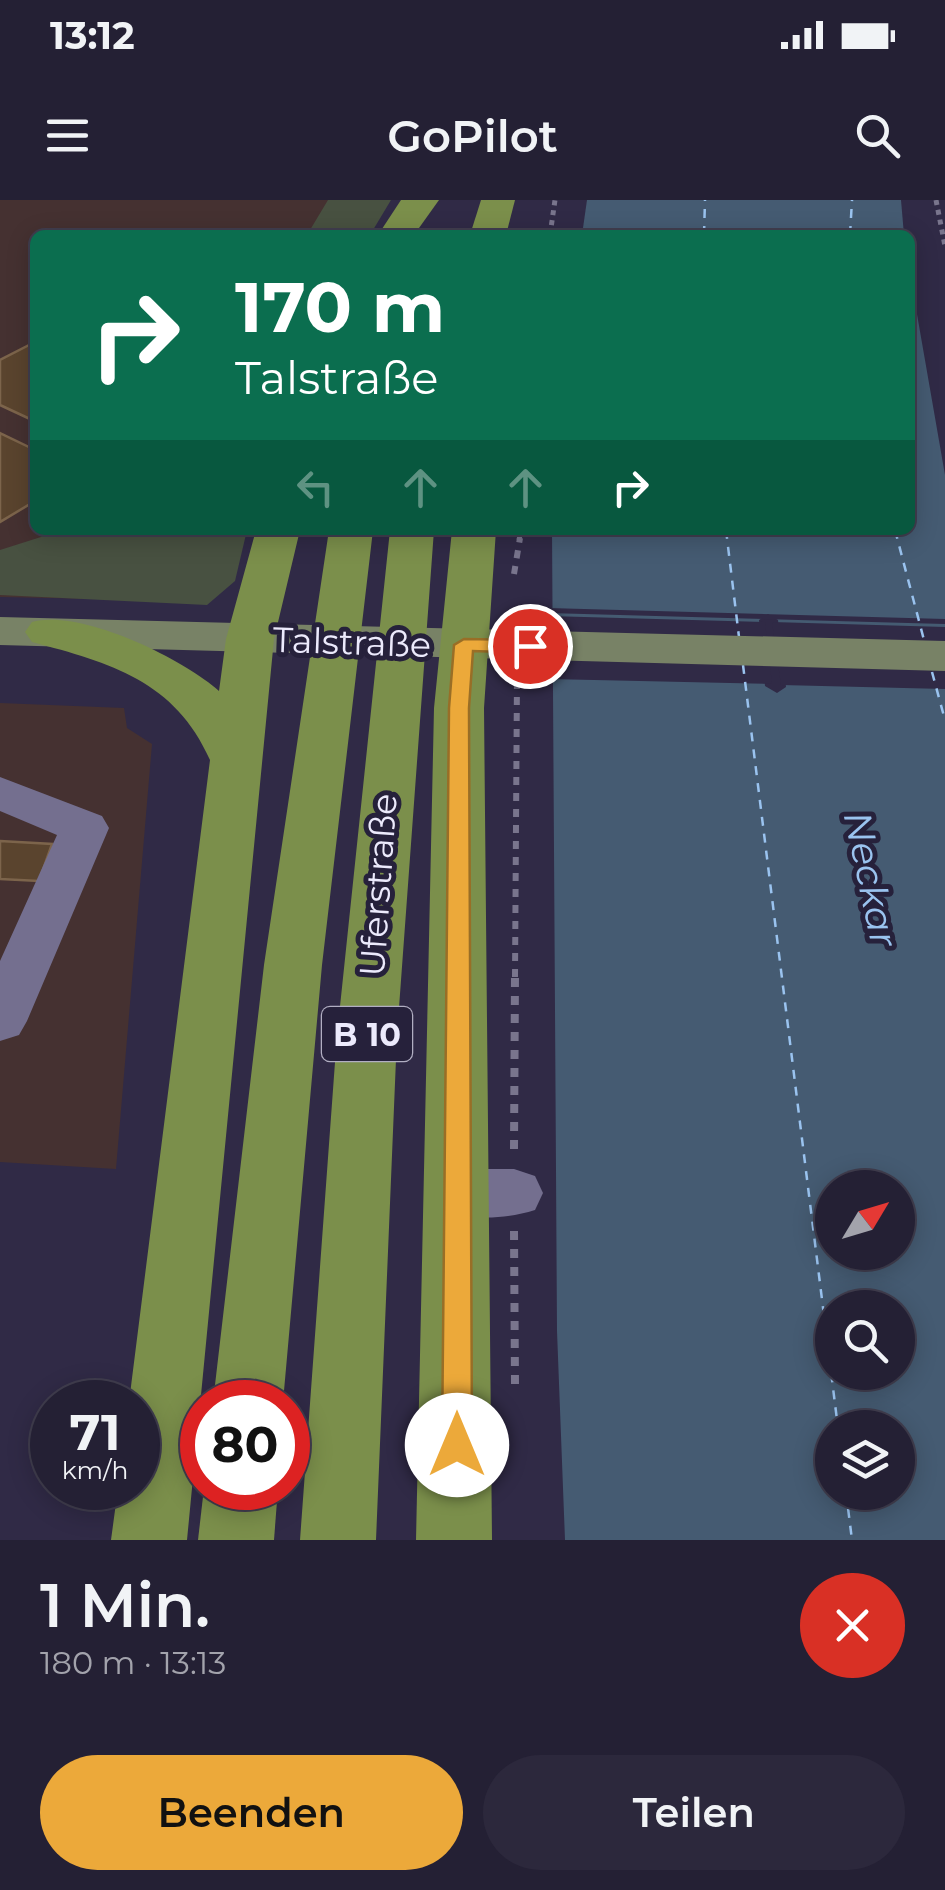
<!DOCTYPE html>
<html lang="de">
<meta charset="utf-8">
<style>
body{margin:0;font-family:Montserrat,sans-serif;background:#2c283c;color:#f1f3f6;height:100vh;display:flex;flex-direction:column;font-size:38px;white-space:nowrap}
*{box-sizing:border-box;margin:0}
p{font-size:32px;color:#a3a3ac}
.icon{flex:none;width:55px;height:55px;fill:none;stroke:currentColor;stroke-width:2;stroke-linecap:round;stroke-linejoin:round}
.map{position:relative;height:1340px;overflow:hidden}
.sheet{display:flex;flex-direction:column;background:#242034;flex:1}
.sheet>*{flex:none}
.hud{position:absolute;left:30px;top:30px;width:885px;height:305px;border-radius:15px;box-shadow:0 5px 25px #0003,0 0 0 2px #413e4f;background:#0b6e4f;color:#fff;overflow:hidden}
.needle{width:65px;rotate:52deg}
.fabs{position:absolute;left:815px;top:970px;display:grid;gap:20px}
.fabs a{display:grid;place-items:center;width:100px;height:100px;border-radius:50%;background:#242034;box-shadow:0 5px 25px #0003,0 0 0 2px #413e4f;font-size:50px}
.speed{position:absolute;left:30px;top:1180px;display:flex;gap:20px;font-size:50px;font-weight:700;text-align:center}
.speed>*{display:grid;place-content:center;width:130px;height:130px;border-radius:50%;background:#242034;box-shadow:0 5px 25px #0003,0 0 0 2px #413e4f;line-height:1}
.speed small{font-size:25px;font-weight:400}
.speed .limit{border:15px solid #d22;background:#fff;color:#111}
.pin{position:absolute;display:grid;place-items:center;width:85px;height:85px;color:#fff;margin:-42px;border:5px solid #fff;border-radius:50%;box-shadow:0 2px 10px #0007}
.me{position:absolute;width:110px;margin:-55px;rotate:0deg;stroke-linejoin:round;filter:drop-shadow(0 0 8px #0008)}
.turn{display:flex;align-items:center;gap:35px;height:210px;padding:0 40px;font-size:45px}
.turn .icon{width:130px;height:130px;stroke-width:2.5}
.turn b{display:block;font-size:70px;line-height:85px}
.lanes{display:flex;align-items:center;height:95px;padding:0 40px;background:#0003;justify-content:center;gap:50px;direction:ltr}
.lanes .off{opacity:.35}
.round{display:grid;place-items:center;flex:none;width:105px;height:105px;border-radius:52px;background:#2c283c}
.head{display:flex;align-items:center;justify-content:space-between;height:170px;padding:0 40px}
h1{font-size:60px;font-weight:600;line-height:75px}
.cta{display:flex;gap:20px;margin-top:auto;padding:20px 40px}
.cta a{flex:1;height:115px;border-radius:60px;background:#eca93a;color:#111;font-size:40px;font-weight:600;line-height:115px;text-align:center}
.cta a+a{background:#2c283c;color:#f1f3f6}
.status{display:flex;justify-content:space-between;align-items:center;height:70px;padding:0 50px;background:#242034;direction:ltr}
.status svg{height:28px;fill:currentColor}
header{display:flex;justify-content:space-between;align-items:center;height:130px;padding:0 40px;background:#242034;font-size:45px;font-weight:600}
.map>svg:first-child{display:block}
.industrial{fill:#453131}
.green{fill:#485141}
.water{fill:#455b72;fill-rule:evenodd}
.pier{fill:#302a46}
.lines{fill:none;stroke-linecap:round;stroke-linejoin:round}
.ferry{stroke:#9ac3ef;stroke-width:2.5;stroke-dasharray:9 8;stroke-linecap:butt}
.building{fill:#5a442e;stroke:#7c644b;stroke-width:2.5}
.path-far2{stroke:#79758d;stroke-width:5;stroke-dasharray:5 5;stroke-linecap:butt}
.path-far1{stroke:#79758d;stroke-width:6;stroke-dasharray:8 8;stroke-linecap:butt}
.path{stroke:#79758d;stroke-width:8;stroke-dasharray:9 9;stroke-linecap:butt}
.minor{fill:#746f8f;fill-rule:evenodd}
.major{fill:#788266;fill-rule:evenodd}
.highway{fill:#7b8f4b;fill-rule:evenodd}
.route{fill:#eca93a;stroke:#996e26;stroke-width:2.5}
.labels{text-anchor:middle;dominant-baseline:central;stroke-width:10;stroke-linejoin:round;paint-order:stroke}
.shield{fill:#26213b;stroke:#b1aec2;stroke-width:2.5}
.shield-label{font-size:32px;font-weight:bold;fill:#eceafc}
.street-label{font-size:35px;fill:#eceafc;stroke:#26213b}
.water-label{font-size:38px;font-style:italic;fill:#9ac3ef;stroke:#26213b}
</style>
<div class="status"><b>13:12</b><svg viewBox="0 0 49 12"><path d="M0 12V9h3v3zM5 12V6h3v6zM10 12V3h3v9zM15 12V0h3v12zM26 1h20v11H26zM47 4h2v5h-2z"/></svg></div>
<header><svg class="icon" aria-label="menu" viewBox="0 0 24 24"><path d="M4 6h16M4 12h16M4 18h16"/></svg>GoPilot<svg class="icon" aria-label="search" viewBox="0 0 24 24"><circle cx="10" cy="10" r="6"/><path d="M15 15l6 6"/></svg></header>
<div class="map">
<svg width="945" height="1340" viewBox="0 0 945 1340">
<rect width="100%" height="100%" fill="#302a46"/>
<!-- industrial -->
<g class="industrial">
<path d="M 0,0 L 380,0 L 360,35 L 35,35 L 35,330 L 227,330 L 203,401 L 0,397 Z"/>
<path d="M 0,503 L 124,508 L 127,528 L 152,544 L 116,969 L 0,962 Z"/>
</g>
<!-- green -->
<g class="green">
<path d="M 328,0 L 391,0 L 370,35 L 307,35 Z"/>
<path d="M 63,330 L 247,330 L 235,381 L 207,405 L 0,395 L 0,350 Z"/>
</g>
<!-- water -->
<g class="water">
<path d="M 587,0 L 901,0 L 904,35 L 582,35 Z"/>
<path d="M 910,74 L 945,275 L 945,1340 L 565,1340 L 557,1131 L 552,330 L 910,330 ZM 768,414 L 778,420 L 786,487 L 777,493 L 765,486 L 759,420 ZM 832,988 L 898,988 L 898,1052 L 832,1052 ZM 832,1108 L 898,1108 L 898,1172 L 832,1172 ZM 832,1228 L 898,1228 L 898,1292 L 832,1292 Z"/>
</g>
<!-- pier -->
<g class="pier">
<path d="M 548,408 L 945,419 L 945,424 L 548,413 Z"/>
<path d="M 548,416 L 765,422 L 772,484 L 549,479 Z"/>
<path d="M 772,422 L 945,427 L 945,489 L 781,485 Z"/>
</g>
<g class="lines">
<!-- ferry -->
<g class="ferry">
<path d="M 704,35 L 705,0"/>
<path d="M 850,35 L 852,0"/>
<path d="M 726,330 L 739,437"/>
<path d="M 895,330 L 924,440"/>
<path d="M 743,465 L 838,1228"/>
<path d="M 932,472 L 945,520"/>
<path d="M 846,1292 L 852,1340"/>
</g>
</g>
<!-- building -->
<g class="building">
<path d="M 35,142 L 35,216 L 30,219 L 0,205 L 0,160 Z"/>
<path d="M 0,233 L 35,250 L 35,301 L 0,322 Z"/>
<path d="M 0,641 L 52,644 L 39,681 L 0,679 Z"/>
</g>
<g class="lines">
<!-- path-far2 -->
<g class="path-far2">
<path d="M 936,0 L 945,46"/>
<path d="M 550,35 L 555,0"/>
<path d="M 519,340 L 521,330"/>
</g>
<!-- path-far1 -->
<g class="path-far1">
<path d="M 514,374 L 520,338"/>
<path d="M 515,777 L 517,476"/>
</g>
<!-- path -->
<g class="path">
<path d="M 514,949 L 515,775"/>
<path d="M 514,1031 L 515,1184"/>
</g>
<!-- minor -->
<g class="minor">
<path d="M 0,577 L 102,616 L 109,628 L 27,821 L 19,835 L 0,841 L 0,761 L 57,635 L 0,611 Z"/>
<path d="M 458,969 L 514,969 L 535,976 L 543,993 L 535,1010 C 504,1020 468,1020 437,1010 L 429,993 L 437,976 Z"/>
</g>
<!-- major -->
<path class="major" d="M 0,417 L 945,441 L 945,471 L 0,445 Z"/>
<!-- highway -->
<g class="highway">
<path d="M 401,0 L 439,0 L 414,35 L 378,35 Z"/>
<path d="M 481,0 L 515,0 L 506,35 L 470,35 Z"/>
<path d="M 256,330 L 300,330 L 274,439 L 187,1340 L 111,1340 L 118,1288 L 138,1288 L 138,1202 L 129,1202 L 210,560 C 175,481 111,463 32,442 L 25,432 L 32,422 C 81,409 182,458 219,491 L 226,439 Z"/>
<path d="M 329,330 L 373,330 L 322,765 L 283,1202 L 213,1202 L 264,765 Z"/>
<path d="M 390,330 L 434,330 L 397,835 L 376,1340 L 300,1340 L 337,835 Z"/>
<path d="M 452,330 L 496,330 L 484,508 L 492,1340 L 416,1340 L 434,508 Z"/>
<path d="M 204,1288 L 278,1288 L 274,1340 L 198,1340 Z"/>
</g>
</g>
<!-- route -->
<path class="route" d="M 464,439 L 530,440 L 540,446 L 530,453 L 473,451 L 469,508 L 472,1245 L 468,1255 L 457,1259 L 447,1255 L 442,1245 L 449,508 L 454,445 Z"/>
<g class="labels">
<!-- shield labels -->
<rect class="shield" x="322" y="807" width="90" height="54" rx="8"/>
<g class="shield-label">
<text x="367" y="834">B 10</text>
</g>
<!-- street labels -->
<g class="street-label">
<text transform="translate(352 442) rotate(2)">Talstraße</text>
<text transform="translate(378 685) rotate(-86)">Uferstraße</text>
</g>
<!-- water labels -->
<g class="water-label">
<text transform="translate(871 679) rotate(78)">Neckar</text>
</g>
</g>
</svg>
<div class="fabs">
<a><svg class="needle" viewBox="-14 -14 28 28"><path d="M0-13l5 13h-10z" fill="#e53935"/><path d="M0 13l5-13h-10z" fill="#a3a3ac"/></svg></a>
<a><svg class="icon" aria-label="search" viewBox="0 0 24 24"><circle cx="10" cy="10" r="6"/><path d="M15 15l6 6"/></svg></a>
<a><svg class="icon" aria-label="layers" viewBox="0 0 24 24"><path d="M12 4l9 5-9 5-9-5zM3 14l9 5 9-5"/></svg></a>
</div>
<div class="speed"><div>71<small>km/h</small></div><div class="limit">80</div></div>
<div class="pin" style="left:530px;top:446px;background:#d93025"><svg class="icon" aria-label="arrive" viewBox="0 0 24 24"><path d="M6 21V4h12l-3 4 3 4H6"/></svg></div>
<svg class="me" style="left:457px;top:1245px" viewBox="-20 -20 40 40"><circle r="19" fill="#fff"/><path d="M0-13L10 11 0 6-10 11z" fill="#eca93a"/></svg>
<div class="hud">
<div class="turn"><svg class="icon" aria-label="right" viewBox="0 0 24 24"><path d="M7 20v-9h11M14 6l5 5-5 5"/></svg><div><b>170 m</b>Talstraße</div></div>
<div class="lanes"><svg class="icon off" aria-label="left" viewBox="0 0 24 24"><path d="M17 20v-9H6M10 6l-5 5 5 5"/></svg><svg class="icon off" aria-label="ahead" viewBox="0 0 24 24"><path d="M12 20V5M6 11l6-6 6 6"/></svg><svg class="icon off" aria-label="ahead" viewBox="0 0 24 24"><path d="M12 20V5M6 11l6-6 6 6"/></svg><svg class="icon" aria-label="right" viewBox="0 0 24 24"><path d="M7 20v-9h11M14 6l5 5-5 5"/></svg></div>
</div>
</div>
<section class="sheet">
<div class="head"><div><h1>1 Min.</h1><p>180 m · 13:13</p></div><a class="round" style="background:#d93025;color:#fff"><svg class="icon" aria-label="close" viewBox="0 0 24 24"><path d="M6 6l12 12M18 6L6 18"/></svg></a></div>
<div class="cta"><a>Beenden</a><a>Teilen</a></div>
</section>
